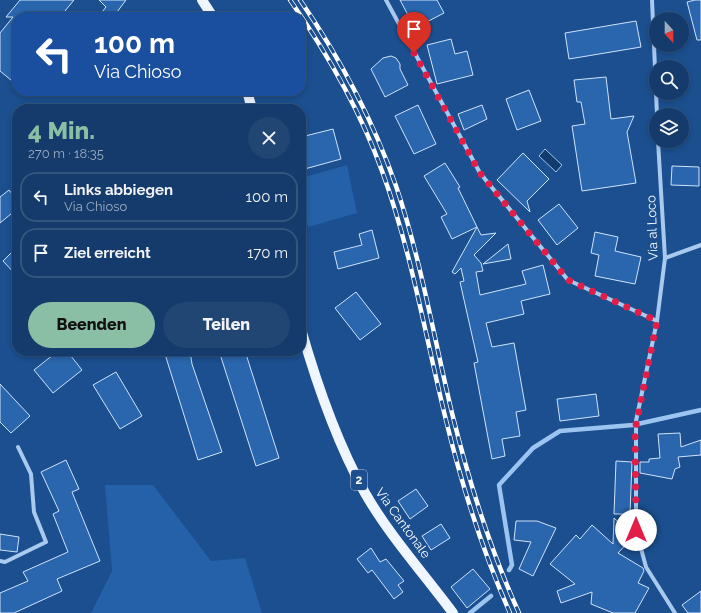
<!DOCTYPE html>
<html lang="de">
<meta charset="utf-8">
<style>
body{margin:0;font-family:Raleway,sans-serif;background:#214673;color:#f1f3f6;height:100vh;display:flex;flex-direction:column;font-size:15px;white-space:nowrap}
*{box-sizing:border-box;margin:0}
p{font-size:13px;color:#9dadc1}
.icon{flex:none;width:22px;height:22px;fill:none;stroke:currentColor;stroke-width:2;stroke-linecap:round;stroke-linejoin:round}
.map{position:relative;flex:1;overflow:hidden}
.drawer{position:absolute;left:12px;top:104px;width:294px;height:252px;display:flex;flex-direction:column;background:#143b6b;border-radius:16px;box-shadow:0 2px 6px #0003,0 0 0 1px #33557e}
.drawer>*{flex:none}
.banner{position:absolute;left:12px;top:12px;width:294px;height:84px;border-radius:16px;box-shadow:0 2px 6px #0003,0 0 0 1px #33557e;background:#1a4fa0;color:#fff;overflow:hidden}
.needle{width:26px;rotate:159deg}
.buttons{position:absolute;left:649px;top:12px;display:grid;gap:8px}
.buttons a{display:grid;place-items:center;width:40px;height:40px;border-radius:50%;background:#143b6b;box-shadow:0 2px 6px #0003,0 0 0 1px #33557e;font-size:20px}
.pin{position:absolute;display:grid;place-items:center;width:34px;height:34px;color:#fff;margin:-41px -17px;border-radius:50% 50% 50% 0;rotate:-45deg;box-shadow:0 0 4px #0007}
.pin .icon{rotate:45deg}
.me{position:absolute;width:44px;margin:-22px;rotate:0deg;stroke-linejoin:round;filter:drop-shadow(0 0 3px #0008)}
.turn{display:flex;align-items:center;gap:14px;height:84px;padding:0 16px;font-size:18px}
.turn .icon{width:52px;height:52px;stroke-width:2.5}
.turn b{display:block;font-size:28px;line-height:34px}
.round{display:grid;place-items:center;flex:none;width:42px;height:42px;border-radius:21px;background:#214673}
.headline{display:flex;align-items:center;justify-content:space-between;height:68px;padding:0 16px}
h1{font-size:24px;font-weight:800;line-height:30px;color:#8abfa5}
.action{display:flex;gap:8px;margin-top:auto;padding:8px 16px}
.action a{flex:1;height:46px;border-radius:24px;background:#8abfa5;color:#111;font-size:16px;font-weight:800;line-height:46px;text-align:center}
.action a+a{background:#214673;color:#f1f3f6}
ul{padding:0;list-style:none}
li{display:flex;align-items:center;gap:12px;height:50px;margin:0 8px 6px;padding:0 8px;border:2px solid #33557e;border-radius:16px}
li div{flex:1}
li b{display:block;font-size:15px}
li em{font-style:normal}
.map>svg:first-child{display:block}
.green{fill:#2461a8}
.water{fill:#123a6d;stroke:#9cc4f0}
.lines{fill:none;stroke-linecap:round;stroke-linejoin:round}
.stream{stroke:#9cc4f0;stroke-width:4.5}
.building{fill:#2a66ad;stroke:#cfe3fa}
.street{stroke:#a9c9ee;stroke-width:4}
.primary{stroke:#f0f6ff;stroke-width:10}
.rail-casing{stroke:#fff;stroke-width:4.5}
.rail{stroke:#1b4f8f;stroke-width:3;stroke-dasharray:9;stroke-linecap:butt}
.route{stroke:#e11d48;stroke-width:7;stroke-dasharray:0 12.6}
.labels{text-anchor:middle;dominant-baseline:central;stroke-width:4;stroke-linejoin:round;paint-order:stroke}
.shield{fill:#1b4f8f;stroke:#bbcadd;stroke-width:1}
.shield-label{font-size:12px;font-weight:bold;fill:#fff}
.street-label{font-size:13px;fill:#fff;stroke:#1b4f8f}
</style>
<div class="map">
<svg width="701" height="613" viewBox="0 0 701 613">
<rect width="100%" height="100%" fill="#1b4f8f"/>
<!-- green -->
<g class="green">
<path d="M 347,165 L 357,213 L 308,227 L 301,192 L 301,178 Z"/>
<path d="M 105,485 L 153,485 L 211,561 L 245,558 L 262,613 L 91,613 L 112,571 Z"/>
</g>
<!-- water -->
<path class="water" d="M 545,149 L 562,165 L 556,172 L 539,156 Z"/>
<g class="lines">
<!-- stream -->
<g class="stream">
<path d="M 509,570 L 512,565 L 499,485 L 533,448 L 560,431 L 633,425 L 701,410"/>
<path d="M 470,613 L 491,596"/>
</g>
</g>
<!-- building -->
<g class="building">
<path d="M 20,0 L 74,0 L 60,17 L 17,17 L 17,85 L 0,71 L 0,33 L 13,17 L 6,17 Z"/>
<path d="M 99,0 L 126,0 L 117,12 L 120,17 L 98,17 L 106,7 Z"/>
<path d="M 400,0 L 437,0 L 444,13 L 415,28 Z"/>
<path d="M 695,0 L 701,0 L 701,40 L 697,40 L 687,2 Z"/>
<path d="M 636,21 L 641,47 L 569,59 L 565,33 Z"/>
<path d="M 451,39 L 455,54 L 467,51 L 473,75 L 437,84 L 427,45 Z"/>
<path d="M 391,56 L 396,58 L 400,64 L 400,69 L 408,85 L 385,97 L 371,69 L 383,58 Z"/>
<path d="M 606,77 L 611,119 L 634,116 L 627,132 L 636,183 L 582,191 L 572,126 L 585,124 L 581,102 L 577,102 L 574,80 Z"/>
<path d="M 529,90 L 541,121 L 517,130 L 506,99 Z"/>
<path d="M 418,105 L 436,144 L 414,154 L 395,116 Z"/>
<path d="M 482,105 L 487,119 L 464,130 L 458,114 Z"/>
<path d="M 333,129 L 341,159 L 301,170 L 301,137 Z"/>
<path d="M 523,153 L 549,179 L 527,201 L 530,212 L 497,180 Z"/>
<path d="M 445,163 L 460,187 L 458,188 L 477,227 L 452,239 L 441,217 L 447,214 L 424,176 Z"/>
<path d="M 672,166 L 699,167 L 699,186 L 671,185 Z"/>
<path d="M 9,190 L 17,200 L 17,209 L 0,223 L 0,197 Z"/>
<path d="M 559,204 L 578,228 L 557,245 L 538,220 Z"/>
<path d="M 477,227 L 481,235 L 496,233 L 474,255 L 481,263 L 483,271 L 476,272 L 480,295 L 526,284 L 522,271 L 543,265 L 550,294 L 521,301 L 524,314 L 486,323 L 492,347 L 514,343 L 526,410 L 516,412 L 520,436 L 502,439 L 505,456 L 492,459 L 474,363 L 478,362 L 460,282 L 464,281 L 461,268 L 455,274 L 452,272 Z"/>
<path d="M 372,230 L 379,258 L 338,269 L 334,252 L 362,245 L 359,234 Z"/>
<path d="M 595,232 L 618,237 L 615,251 L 641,257 L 635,284 L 595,276 L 599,255 L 591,253 Z"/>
<path d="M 508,244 L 511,259 L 483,264 Z"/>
<path d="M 17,247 L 17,276 L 3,261 Z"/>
<path d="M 356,292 L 381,324 L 360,340 L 335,308 Z"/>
<path d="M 58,351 L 67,351 L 82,370 L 53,393 L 34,370 Z"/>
<path d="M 164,351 L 190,351 L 192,364 L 222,452 L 198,460 Z"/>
<path d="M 219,351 L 245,351 L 279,458 L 256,466 Z"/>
<path d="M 116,372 L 142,416 L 120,429 L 93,385 Z"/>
<path d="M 0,384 L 30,416 L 11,433 L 0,422 Z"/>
<path d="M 596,394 L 599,416 L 560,421 L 557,399 Z"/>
<path d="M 680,433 L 681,447 L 701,440 L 701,455 L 678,457 L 680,467 L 675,469 L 672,479 L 640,473 L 640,462 L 649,462 L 649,459 L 660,458 L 658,434 Z"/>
<path d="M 66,460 L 79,489 L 72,492 L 100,561 L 57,579 L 62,591 L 14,613 L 0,613 L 0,593 L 28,581 L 23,572 L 68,552 L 53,514 L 59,511 L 41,472 Z"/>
<path d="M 616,461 L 632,462 L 630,514 L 614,514 Z"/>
<path d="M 416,489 L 428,506 L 410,519 L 398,501 Z"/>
<path d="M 614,518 L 634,536 L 618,553 L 643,568 L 644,571 L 638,583 L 649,588 L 635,613 L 613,613 L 591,604 L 592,592 L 561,603 L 557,591 L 575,584 L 550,564 L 576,535 L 580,539 L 592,525 L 613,544 Z"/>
<path d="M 516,521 L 537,521 L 556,528 L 533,576 L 519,569 L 531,542 L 514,540 Z"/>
<path d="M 441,524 L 450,538 L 431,550 L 422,536 Z"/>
<path d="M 0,534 L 19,537 L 17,552 L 0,550 Z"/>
<path d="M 371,548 L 380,562 L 386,559 L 404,581 L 398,585 L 403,592 L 394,599 L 372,570 L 368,573 L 357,559 Z"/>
<path d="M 473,569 L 490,589 L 467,608 L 451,587 Z"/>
<path d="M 701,591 L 701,613 L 688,613 L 682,605 Z"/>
</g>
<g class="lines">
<!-- street -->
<g class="street">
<path d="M 386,0 L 480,173 L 568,280 L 657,321"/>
<path d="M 652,0 L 656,91"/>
<path d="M 656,93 L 657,115"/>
<path d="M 658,141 L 665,258 L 657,321 L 636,421 L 636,530 L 646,567 L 675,613"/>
<path d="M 665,258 L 701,245"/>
<path d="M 0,561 L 5,562 L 46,542 L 34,512 L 31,474 L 18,447"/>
</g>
<!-- primary -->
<g class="primary">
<path d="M 202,0 L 213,17"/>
<path d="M 247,91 L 252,109"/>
<path d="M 301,329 C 317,385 336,441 365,493 C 389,535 424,574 453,613"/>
</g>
<defs>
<g id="rail">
<path d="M 290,0 C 327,53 360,110 382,171 C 411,250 425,334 445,416 C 461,483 482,550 510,613"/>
<path d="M 300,0 C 340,58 373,120 396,186 C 421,260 434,338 452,413 C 469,482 490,549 519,613"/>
</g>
</defs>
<!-- rail casing -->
<use href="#rail" class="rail-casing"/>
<!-- rail -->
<use href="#rail" class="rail"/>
</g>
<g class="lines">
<!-- route -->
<path class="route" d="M 414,53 L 480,173 L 568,280 L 657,321 L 635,430 L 636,530"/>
</g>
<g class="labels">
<!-- shield labels -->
<rect class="shield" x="351" y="470" width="16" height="20" rx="3"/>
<g class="shield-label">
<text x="359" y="480">2</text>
</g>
<!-- street labels -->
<g class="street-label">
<text transform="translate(652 228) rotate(-92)">Via al Loco</text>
<text transform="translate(403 523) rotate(54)">Via Cantonale</text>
</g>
</g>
</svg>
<div class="buttons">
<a><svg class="needle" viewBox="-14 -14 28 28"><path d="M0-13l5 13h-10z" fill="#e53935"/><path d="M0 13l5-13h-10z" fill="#9dadc1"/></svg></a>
<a><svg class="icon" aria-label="search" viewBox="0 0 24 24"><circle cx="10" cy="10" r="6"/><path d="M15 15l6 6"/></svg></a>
<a><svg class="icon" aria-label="layers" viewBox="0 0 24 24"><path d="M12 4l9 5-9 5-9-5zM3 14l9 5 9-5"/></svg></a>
</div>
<div class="pin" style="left:414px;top:53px;background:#d93025"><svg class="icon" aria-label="arrive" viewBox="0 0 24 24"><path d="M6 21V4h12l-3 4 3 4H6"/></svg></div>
<svg class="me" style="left:636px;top:530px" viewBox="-20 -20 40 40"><circle r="19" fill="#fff"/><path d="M0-13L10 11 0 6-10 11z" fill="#e11d48"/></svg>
<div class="banner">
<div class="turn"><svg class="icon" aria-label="left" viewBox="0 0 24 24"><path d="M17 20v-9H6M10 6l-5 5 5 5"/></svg><div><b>100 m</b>Via Chioso</div></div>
</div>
<section class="drawer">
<div class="headline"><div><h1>4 Min.</h1><p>270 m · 18:35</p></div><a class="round"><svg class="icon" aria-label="close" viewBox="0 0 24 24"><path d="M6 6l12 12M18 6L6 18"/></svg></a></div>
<ul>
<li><svg class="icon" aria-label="left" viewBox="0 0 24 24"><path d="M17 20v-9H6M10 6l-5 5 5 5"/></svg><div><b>Links abbiegen</b><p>Via Chioso</p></div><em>100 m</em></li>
<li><svg class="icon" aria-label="arrive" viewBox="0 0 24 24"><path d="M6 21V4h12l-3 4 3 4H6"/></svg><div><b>Ziel erreicht</b></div><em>170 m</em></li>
</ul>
<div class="action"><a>Beenden</a><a>Teilen</a></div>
</section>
</div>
